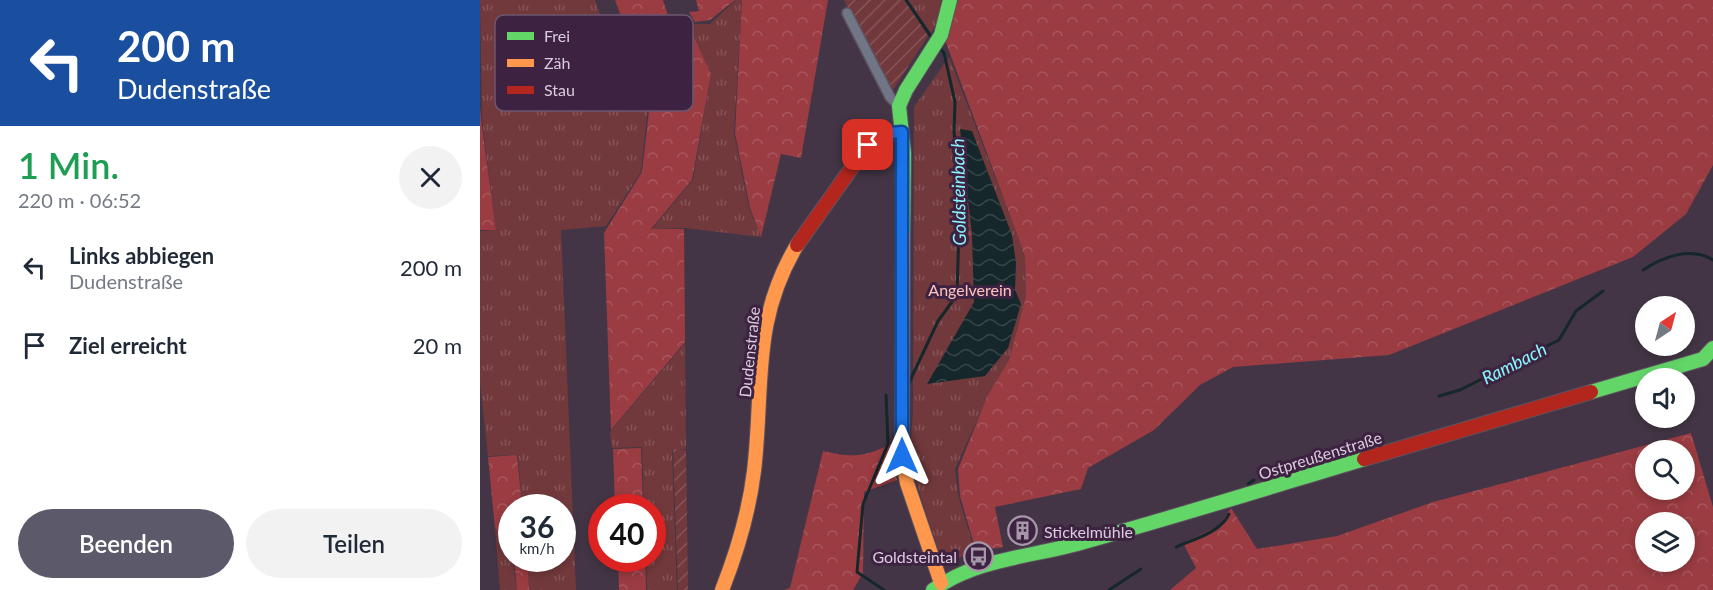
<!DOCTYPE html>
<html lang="de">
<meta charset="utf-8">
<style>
body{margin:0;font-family:Lato,sans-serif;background:#f2f2f3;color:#1f2937;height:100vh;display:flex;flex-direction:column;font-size:22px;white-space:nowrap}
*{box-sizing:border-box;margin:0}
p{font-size:20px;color:#747a83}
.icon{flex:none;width:33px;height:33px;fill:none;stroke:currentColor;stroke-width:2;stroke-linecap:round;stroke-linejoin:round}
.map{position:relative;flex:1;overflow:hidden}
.side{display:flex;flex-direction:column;background:#fff;width:480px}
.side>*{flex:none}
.guide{background:#1a4fa0;color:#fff;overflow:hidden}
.needle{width:39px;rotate:36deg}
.fabs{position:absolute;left:1155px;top:296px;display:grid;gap:12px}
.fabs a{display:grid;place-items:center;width:60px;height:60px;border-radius:50%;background:#fff;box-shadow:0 3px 9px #0003;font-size:30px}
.speed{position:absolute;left:18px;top:494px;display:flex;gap:12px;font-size:30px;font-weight:700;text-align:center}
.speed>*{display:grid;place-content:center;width:78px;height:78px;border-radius:50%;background:#fff;box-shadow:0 3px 9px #0003;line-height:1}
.speed small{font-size:15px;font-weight:400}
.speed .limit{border:9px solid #d22;background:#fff;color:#111}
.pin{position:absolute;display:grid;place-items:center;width:51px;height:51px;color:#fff;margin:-26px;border-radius:12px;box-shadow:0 3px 9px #0006}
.me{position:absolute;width:66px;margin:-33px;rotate:0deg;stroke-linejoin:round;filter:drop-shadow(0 0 4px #0008)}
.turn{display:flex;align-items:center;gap:21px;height:126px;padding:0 18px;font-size:27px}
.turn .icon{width:78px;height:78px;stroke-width:2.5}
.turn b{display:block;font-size:42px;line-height:51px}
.round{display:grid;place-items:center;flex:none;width:63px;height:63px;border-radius:32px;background:#f2f2f3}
.head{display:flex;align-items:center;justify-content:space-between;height:102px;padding:0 18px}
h1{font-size:36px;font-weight:600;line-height:45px;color:#1e9e55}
.cta{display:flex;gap:12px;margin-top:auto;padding:12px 18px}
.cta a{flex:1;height:69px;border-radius:36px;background:#5c5a6a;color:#fff;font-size:24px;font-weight:600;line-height:69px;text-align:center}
.cta a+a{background:#f2f2f3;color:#1f2937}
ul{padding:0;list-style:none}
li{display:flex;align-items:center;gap:18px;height:78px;padding:0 18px}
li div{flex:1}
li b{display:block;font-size:22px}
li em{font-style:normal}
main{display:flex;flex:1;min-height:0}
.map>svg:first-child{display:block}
.grass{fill:url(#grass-tufts)}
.forest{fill:url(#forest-crowns);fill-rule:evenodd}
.garden{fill:url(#garden-furrows)}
.water{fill:url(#water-waves)}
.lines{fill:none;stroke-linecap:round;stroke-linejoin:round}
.stream{stroke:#15272a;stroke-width:3}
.street-casing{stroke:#5e525f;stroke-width:12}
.fast-casing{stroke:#5e525f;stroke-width:16}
.slow-casing{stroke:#5e525f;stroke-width:16}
.jam-casing{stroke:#5e525f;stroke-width:16}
.street{stroke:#717687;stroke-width:9}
.fast{stroke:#63d668;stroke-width:14}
.slow{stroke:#ff974d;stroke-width:14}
.jam{stroke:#b3261e;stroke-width:14}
.route-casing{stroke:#114b97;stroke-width:15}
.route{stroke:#1a73e8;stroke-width:10}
.labels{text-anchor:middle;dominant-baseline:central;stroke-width:6;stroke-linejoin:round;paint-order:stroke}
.park-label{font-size:16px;fill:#fec3c0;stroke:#3d2341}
.street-label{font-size:16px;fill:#dcccdf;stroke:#3d2341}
.poi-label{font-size:16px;fill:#dcccdf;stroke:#3d2341;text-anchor:start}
.water-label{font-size:18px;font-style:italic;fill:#89f7fe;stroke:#3d2341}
.key{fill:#3d2341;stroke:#6d5670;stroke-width:1.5}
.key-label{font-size:16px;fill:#dcccdf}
</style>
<main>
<section class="side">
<div class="guide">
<div class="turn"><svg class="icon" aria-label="left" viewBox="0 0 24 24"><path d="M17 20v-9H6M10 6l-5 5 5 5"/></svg><div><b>200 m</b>Dudenstraße</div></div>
</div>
<div class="head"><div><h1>1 Min.</h1><p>220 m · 06:52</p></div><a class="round"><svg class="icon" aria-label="close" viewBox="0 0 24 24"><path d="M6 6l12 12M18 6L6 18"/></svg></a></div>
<ul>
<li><svg class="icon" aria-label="left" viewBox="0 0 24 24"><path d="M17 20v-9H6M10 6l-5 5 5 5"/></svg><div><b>Links abbiegen</b><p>Dudenstraße</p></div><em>200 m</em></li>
<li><svg class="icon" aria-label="arrive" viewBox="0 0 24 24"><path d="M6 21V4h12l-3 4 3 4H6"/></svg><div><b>Ziel erreicht</b></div><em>20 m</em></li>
</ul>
<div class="cta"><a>Beenden</a><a>Teilen</a></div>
</section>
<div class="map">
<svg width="1233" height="590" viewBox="0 0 1233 590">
<defs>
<pattern id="grass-tufts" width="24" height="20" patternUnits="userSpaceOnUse" patternTransform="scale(1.5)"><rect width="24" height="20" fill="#72393c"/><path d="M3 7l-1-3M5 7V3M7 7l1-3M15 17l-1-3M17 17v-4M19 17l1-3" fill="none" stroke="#865458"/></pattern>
<pattern id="forest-crowns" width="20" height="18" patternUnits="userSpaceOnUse" patternTransform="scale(1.5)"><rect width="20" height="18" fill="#9a3c42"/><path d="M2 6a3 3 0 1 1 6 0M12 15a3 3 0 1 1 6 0" fill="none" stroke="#a8575d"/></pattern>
<pattern id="garden-furrows" width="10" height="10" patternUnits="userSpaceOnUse" patternTransform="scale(1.5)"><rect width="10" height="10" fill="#72393c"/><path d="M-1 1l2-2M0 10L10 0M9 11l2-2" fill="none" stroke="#865458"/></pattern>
<pattern id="water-waves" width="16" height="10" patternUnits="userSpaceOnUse" patternTransform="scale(1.5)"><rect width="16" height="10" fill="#15272a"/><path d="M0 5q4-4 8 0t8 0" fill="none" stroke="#364548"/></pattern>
</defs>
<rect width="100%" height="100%" fill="#433545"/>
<!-- grass -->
<g class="grass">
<path d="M 0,0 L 115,0 L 121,18 L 177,18 L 161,172 L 126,226 L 81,230 L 96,590 L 49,590 L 47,558 L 82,558 L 82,507 L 42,507 L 38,455 L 8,456 L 0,383 L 0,231 L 16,230 L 2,119 Z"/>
<path d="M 256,0 L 262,0 L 254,133 L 269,208 L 281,237 L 205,228 L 172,229 L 213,180 L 231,75 L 209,24 L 230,24 Z"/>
<path d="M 428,0 L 461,0 L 459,19 L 451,33 Z"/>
<path d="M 469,57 L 545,255 L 546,296 L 529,360 L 507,398 L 475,469 L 478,495 L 495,552 L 463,564 L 429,460 L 433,414 L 434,107 Z"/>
<path d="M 205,343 L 206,449 L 192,450 L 197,590 L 167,590 L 166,558 L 172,558 L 172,507 L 164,507 L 162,447 L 132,448 L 130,432 Z"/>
<path d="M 15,528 L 31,551 L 37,590 L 20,590 Z"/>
</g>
<!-- forest -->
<g class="forest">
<path d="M 135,0 L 183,0 L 188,16 L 141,16 Z"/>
<path d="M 216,0 L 255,0 L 230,20 L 215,22 L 209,12 L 219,11 Z"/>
<path d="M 262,0 L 348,0 L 321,158 L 301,154 L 281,237 L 270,208 L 255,133 Z"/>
<path d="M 475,0 L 1233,0 L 1233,165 L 1206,214 L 1153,257 L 909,355 L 753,367 L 720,385 L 674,430 L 608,468 L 601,489 L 515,507 L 523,547 L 496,551 L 480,496 L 478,469 L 507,397 L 529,360 L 546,296 L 545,256 L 465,40 Z"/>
<path d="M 206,19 L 231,74 L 212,180 L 171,229 L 204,229 L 205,342 L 131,430 L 124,233 L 162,172 L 178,31 Z"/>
<path d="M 0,106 L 1,119 L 16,230 L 0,230 Z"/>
<path d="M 1211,433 L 1233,507 L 1233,590 L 690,590 L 716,568 L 703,543 L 739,526 L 751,508 L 777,549 L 857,536 L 953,502 ZM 1166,450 L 1204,450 L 1204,489 L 1166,489 ZM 1166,522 L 1204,522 L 1204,561 L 1166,561 Z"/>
<path d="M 411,444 L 417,480 L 384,492 L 383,573 L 373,590 L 304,590 L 310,588 L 343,451 C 372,458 385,457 411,444 Z"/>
<path d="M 161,448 L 163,507 L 135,507 L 133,449 Z"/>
<path d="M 37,455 L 42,507 L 32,507 L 31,551 L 15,528 L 8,457 Z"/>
<path d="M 34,558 L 47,558 L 49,590 L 37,590 Z"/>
<path d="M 138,558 L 165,558 L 166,590 L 139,590 Z"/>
</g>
<!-- garden -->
<g class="garden">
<path d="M 364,0 L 425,0 L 448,36 L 411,93 Z"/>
<path d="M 193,449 L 206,450 L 208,590 L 198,590 Z"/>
</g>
<!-- water -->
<path class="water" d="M 480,129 L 492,131 L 532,235 L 536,263 L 535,290 L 541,304 L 528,348 L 505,376 L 447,384 L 494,302 L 492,235 Z"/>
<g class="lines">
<!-- stream -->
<g class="stream">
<path d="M 426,0 L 454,41"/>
<path d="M 1163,270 C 1183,257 1211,246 1233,260"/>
<path d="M 428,385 L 458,321 L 477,295 L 480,194 L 474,132 L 475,102 L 464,53 L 458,46"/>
<path d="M 959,396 L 980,390 L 1079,340 L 1096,311 L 1123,291"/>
<path d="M 768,484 L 774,480"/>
<path d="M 696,547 C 714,539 740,533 749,514"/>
<path d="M 404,590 L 377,572 L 383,504 L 408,444 L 406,395"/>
<path d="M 629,590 L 661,569"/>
</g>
<defs>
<path id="street" d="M 367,13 L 410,97 L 419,106"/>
<g id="fast">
<path d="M 423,235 L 424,153 L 419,106 L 426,90 L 461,35 L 470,0"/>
<path d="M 1111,392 L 1223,359 L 1233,348"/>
<path d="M 453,590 C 497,558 553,557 604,542 C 698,516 791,487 884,459"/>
</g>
<g id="slow">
<path d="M 423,235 L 422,456 L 427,483 L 461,583"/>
<path d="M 242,590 C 257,552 269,512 274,471 C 284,387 271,322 317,245"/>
</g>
<g id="jam">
<path d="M 317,245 L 388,145 L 399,134 L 422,132"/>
<path d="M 884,459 L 1111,392"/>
</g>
</defs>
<!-- street casing -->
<use href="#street" class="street-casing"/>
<!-- fast casing -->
<use href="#fast" class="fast-casing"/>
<!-- slow casing -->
<use href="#slow" class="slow-casing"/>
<!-- jam casing -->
<use href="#jam" class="jam-casing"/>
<!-- street -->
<use href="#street" class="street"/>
<!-- fast -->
<use href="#fast" class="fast"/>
<!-- slow -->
<use href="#slow" class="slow"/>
<!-- jam -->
<use href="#jam" class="jam"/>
</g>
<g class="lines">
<defs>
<path id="route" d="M 388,145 L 399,134 L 422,132 L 422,456"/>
</defs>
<!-- route casing -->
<use href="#route" class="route-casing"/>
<!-- route -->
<use href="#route" class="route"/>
</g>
<!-- icons -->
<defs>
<symbol id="building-ring" viewBox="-11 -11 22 22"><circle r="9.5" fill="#3d2341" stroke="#a697a9" stroke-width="1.5"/><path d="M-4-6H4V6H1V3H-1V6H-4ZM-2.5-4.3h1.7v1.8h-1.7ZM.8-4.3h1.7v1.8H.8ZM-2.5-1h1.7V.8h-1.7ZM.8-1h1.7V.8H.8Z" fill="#a697a9"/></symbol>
<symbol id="bus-ring" viewBox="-11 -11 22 22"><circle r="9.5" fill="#3d2341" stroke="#a697a9" stroke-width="1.5"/><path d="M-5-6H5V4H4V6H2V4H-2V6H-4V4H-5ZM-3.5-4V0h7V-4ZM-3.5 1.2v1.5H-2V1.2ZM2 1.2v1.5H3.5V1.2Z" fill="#a697a9"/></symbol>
</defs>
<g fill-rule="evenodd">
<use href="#building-ring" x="526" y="514" width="33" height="33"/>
<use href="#bus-ring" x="482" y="540" width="33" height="33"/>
</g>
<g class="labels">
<!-- park labels -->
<g class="park-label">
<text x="490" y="289">Angelverein</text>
</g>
<!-- street labels -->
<g class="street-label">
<text transform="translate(269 352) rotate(-84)">Dudenstraße</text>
<text transform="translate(840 455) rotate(-17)">Ostpreußenstraße</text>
</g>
<!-- poi labels -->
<g class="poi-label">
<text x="564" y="531">Stickelmühle</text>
<text x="477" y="556" text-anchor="end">Goldsteintal</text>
</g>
<!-- water labels -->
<g class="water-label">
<text transform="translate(478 192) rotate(-91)">Goldsteinbach</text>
<text transform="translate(1034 363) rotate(-27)">Rambach</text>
</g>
</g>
<!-- legend -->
<rect x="15" y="15" width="198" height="96" rx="9" class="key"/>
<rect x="27" y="32" width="27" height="8" fill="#63d668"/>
<rect x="27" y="59" width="27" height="8" fill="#ff974d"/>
<rect x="27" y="86" width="27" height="8" fill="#b3261e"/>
<g class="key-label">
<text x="64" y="42">Frei</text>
<text x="64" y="69">Zäh</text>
<text x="64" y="96">Stau</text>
</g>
</svg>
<div class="fabs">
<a><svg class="needle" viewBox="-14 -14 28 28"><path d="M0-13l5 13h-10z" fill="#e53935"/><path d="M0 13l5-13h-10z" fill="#747a83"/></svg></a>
<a><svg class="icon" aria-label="sound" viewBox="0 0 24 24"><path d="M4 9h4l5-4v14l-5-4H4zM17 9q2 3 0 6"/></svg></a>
<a><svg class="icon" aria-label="search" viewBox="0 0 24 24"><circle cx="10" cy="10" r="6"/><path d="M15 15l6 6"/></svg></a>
<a><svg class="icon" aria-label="layers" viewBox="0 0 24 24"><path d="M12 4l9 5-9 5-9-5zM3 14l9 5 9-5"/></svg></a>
</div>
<div class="speed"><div>36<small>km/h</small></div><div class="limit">40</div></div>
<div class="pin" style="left:388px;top:145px;background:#d93025"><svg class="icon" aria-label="arrive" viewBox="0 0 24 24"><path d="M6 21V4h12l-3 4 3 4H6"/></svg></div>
<svg class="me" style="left:422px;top:456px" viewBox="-20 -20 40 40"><path d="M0-17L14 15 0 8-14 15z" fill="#1a73e8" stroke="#fff" stroke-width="4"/></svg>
</div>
</main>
